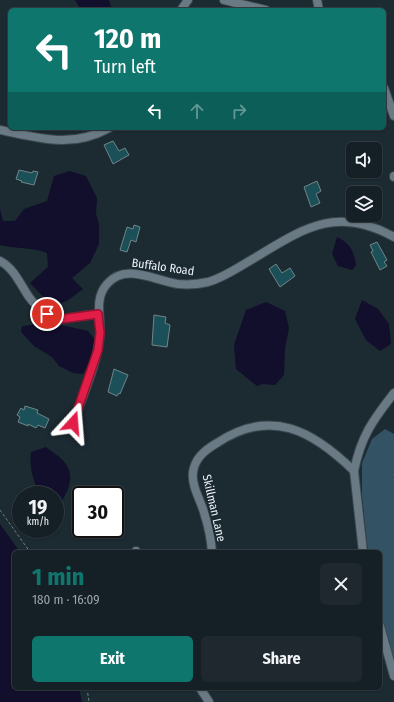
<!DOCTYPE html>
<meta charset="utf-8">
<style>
body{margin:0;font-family:"Fira Sans Condensed",sans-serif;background:#1e282e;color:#f1f3f6;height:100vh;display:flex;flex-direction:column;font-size:15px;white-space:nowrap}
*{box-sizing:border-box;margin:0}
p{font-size:13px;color:#9da3a7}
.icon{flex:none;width:22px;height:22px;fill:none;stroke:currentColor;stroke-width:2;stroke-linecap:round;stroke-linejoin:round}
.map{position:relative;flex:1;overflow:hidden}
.panel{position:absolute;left:12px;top:550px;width:370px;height:140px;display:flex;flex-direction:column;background:#152026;border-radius:6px;box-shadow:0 1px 3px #0004,0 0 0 1px #343e43}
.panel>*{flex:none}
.guide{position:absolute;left:8px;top:8px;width:378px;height:122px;border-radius:6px;box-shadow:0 1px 3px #0004,0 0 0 1px #343e43;background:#0f766e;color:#fff;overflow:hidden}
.controls{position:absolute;left:346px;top:142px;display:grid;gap:8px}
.controls a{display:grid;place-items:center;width:36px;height:36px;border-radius:6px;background:#152026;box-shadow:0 1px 3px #0004,0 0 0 1px #343e43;font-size:20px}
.speed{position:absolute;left:12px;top:486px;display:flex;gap:8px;font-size:20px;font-weight:700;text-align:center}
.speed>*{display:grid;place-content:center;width:52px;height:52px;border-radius:50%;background:#152026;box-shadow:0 1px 3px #0004,0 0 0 1px #343e43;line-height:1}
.speed small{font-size:10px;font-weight:400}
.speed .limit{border:2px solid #111;border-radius:6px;background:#fff;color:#111}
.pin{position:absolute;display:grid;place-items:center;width:34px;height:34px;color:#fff;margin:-17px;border:2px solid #fff;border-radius:50%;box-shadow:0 1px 4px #0007}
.me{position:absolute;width:44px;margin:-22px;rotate:19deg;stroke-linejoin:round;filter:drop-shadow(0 0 3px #0008)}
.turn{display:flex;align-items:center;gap:14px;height:84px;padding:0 20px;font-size:18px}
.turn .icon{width:52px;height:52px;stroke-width:2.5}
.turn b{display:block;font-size:28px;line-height:34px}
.lanes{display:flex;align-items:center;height:38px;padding:0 20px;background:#0003;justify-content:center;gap:20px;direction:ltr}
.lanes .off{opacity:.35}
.round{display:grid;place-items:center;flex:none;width:42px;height:42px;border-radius:6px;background:#1e282e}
.head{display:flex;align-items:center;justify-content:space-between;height:68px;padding:0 20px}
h1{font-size:24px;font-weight:700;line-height:30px;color:#0f766e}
.cta{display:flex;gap:8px;margin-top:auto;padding:8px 20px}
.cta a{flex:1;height:46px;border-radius:6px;background:#0f766e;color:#fff;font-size:16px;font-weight:700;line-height:46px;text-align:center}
.cta a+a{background:#1e282e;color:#f1f3f6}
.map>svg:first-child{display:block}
.green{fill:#335365}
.water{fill:#110f2b}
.building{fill:#1b5058;stroke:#718589}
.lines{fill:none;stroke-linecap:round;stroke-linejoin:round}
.minor-casing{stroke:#3c484f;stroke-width:10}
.path{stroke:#727e84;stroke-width:1;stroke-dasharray:3 2;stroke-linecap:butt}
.minor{stroke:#6a7a84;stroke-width:8}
.route-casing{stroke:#92132f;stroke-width:10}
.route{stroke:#e11d48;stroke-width:7}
.labels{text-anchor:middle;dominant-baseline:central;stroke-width:4;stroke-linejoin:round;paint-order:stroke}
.street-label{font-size:12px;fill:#e9f2f7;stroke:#1c2a32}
</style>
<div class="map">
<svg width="394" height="702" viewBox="0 0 394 702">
<rect width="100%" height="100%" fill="#1c2a32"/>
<!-- green -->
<path class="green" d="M 385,429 L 394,434 L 394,666 L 380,617 L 380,552 L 368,552 L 362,496 L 362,463 L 372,439 Z"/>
<!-- water -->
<g class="water">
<path d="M 75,0 L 109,0 L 112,10 L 81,10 Z"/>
<path d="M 70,171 L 86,176 L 97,198 L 96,214 L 99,224 L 99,244 L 90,263 L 72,278 L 83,289 L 67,301 L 52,306 L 30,283 L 48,267 L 47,253 C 32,247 16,249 0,245 L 0,209 L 3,221 L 15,221 L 24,209 L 47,201 L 54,176 Z"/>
<path d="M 337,237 C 350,243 354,251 356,265 L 352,270 L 338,266 L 332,254 Z"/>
<path d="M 362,300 L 378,309 L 389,324 L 391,344 L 380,351 L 366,340 L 355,319 Z"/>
<path d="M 266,302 L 285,311 L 289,328 L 285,348 L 284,375 L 275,385 L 263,384 L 257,386 L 236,369 L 234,345 L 246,310 Z"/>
<path d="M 44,324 L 66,326 L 88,331 L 97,342 L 96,352 L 83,374 L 73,373 L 59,366 L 52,357 L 34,346 L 21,332 L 22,326 Z"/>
<path d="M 46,447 C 52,452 61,457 65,463 C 77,478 66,496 56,509 L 55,508 L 55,495 L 41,495 C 33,482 29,467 31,452 Z"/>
<path d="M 0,524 L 20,552 L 14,552 L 14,688 L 79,688 L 82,702 L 0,702 Z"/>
</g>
<!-- building -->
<g class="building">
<path d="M 113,141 L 119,151 L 125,148 L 129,155 L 113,164 L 104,145 Z"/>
<path d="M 19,170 L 32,173 L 33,171 L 38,172 L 34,185 L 21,182 L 22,181 L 16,179 Z"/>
<path d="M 317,181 L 321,191 L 316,194 L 320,203 L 311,207 L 304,187 Z"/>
<path d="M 367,186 L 373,188 L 371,193 L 353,193 L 353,191 L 366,188 Z"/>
<path d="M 134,225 L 140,227 L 136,242 L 131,240 L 127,252 L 120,250 L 127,227 L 133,229 Z"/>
<path d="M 377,242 L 387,260 L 384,262 L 387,266 L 380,270 L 371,252 L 373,251 L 370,245 Z"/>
<path d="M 276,264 L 282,273 L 290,268 L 295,276 L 280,287 L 269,269 Z"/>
<path d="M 154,315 L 166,317 L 165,323 L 170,325 L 167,347 L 152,345 Z"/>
<path d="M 114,369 L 128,375 L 120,394 L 119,393 L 117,396 L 108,392 Z"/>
<path d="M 25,406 L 38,410 L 37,413 L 49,419 L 45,428 L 38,425 L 36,428 L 28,424 L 28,426 L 18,422 L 20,417 L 17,415 L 21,408 L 24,410 Z"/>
</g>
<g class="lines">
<defs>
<g id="minor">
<path d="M 224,0 L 266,10"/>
<path d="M 317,0 L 319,10"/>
<path d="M 181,10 L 188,0"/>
<path d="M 384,88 L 394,116"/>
<path d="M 0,130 C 39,138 71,149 109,128"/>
<path d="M 394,176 L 394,177"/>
<path d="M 0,261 C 14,268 20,284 29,297 C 35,306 45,313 54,320 L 98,314"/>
<path d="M 73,423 C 82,398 99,359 100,333 C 101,316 94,299 107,284 C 126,262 155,281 178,284 C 188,285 199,284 208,282 C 222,278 234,270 246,263 C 299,232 333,203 394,237"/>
<path d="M 136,551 L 136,552"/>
<path d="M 212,552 C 211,540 209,528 205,516 C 202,502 191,487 193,472 C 195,458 205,450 217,443 C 271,407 313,431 354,471"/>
<path d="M 363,552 L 354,471 C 361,436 373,420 394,393"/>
<path d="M 380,626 L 394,676"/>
<path d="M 200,688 L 209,702"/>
</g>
</defs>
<!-- minor casing -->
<use href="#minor" class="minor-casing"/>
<!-- path -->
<g class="path">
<path d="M 394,474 L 394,475"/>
<path d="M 0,510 L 30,552"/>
<path d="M 87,688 L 89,702"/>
<path d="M 73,689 L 78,688"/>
</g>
<!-- minor -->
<use href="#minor" class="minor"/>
</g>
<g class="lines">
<defs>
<path id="route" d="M 47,314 L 54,320 L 98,314 L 100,333 L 98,350 L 73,423"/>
</defs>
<!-- route casing -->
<use href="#route" class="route-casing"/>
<!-- route -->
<use href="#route" class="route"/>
</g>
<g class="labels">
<!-- street labels -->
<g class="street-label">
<text transform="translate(163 267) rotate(8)">Buffalo Road</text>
<text transform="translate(214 508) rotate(77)">Skillman Lane</text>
</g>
</g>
</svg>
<div class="controls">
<a><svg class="icon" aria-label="sound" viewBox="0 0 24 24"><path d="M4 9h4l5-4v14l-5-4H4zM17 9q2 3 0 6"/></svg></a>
<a><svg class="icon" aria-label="layers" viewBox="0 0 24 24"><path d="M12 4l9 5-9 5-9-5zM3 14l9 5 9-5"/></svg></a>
</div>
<div class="speed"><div>19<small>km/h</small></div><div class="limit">30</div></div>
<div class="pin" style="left:47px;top:314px;background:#d93025"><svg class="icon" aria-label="arrive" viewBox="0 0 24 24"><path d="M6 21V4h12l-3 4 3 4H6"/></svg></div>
<svg class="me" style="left:73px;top:423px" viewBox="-20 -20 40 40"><path d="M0-17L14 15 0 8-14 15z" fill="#e11d48" stroke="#fff" stroke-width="4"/></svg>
<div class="guide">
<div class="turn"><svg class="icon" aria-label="left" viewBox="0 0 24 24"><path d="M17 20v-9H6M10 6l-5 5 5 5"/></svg><div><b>120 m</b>Turn left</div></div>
<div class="lanes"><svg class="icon" aria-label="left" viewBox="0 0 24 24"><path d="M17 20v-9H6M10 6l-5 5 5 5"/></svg><svg class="icon off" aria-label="ahead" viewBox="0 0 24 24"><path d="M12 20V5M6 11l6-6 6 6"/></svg><svg class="icon off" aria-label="right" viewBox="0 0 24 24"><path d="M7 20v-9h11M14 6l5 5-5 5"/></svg></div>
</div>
<section class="panel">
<div class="head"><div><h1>1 min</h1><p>180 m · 16:09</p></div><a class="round"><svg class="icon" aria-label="close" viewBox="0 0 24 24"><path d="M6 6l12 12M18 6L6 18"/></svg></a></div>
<div class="cta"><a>Exit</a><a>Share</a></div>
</section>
</div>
